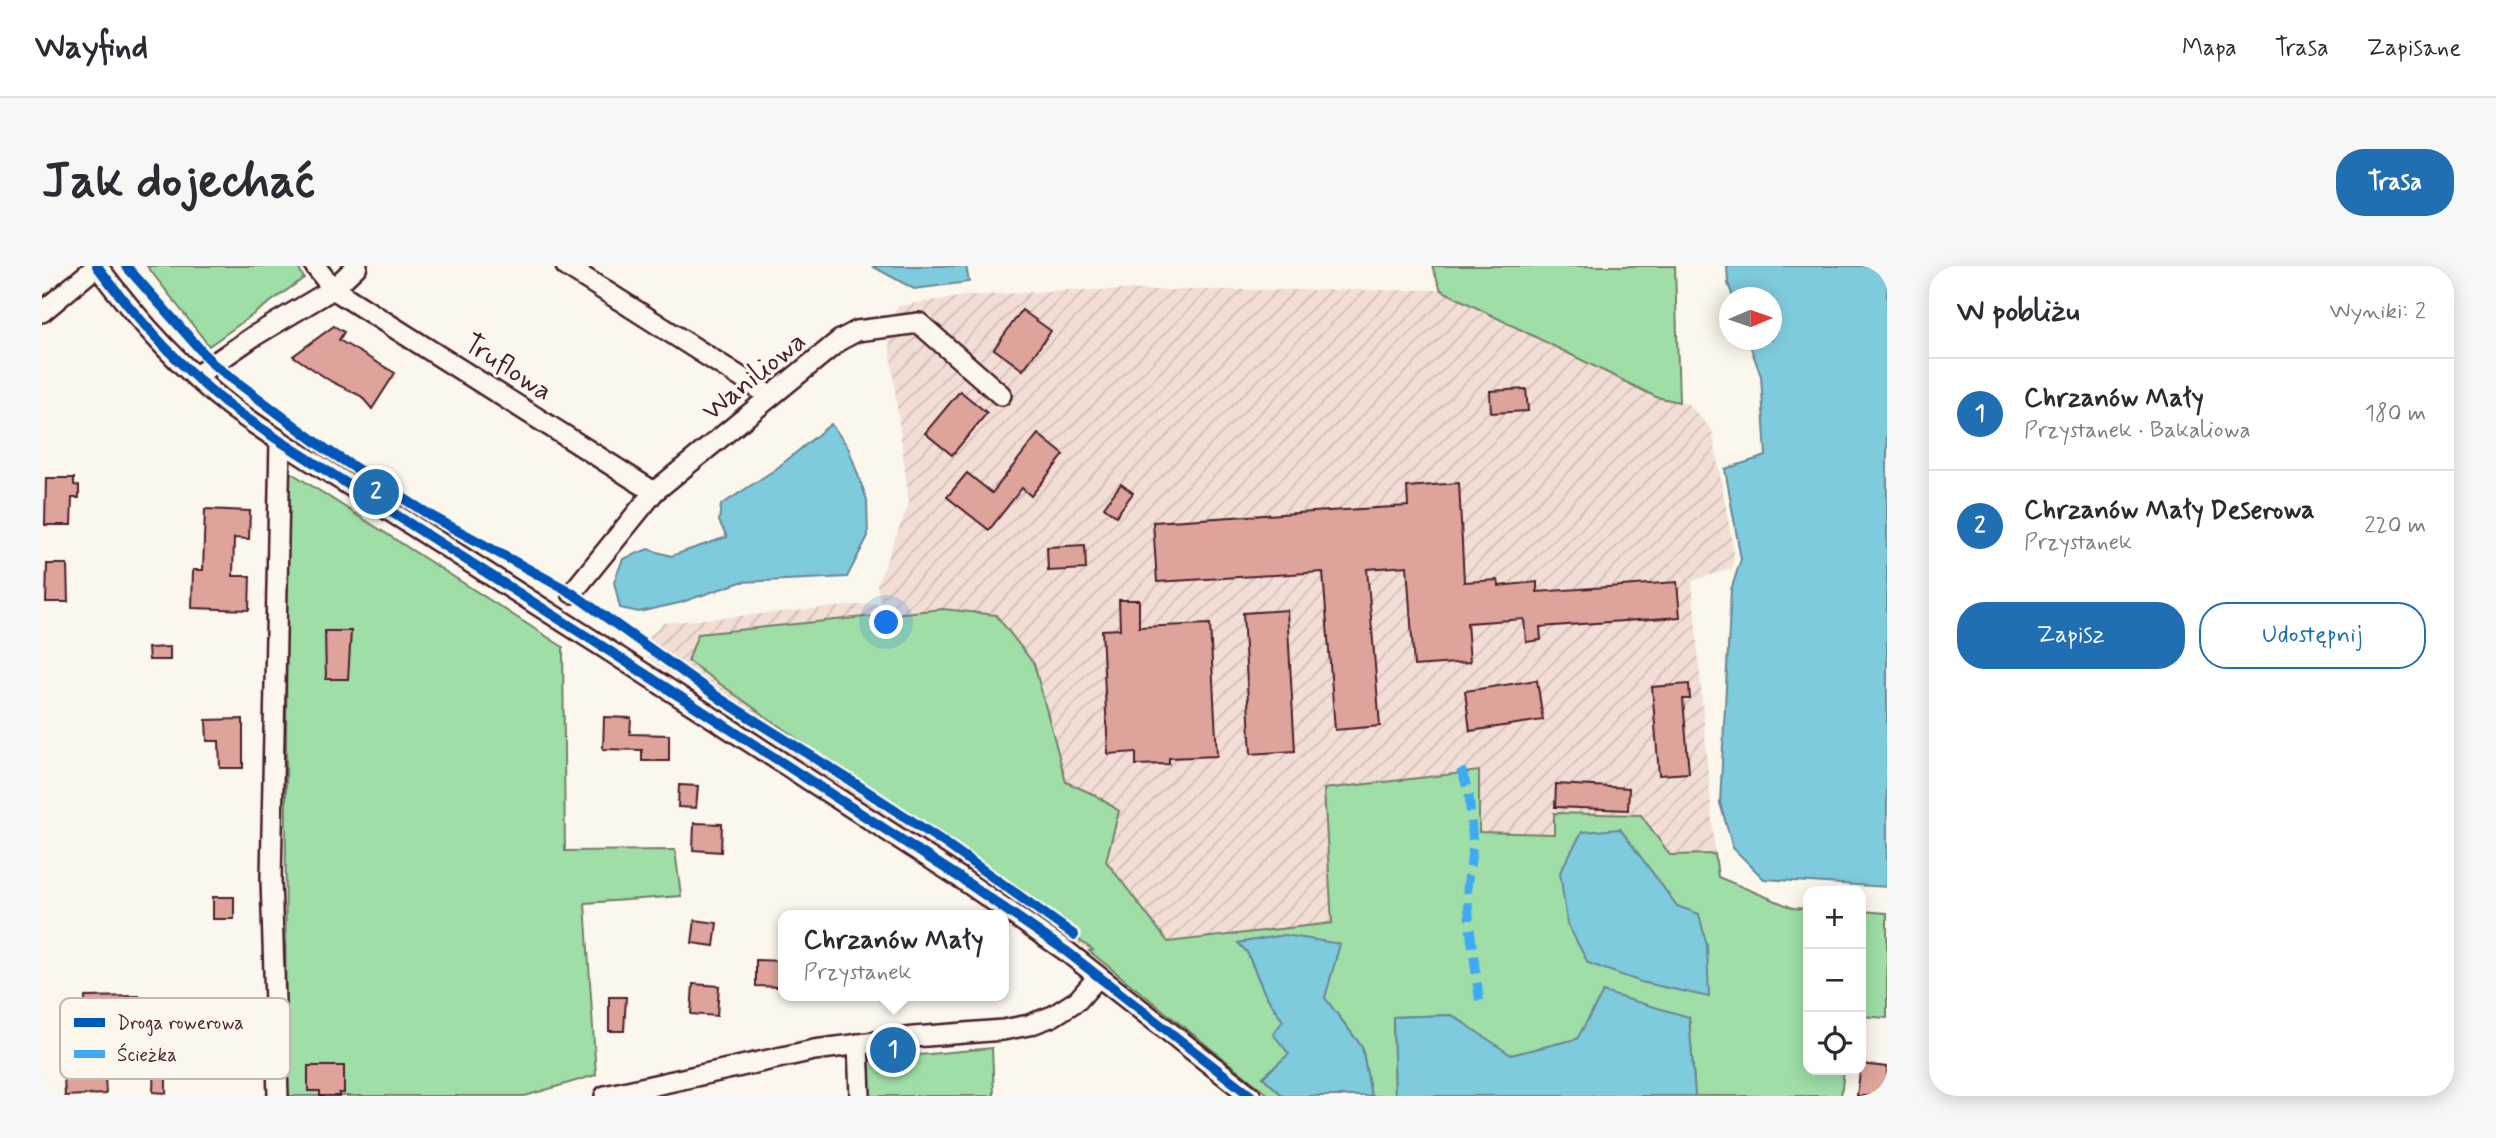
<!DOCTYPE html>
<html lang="pl">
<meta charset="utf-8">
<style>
body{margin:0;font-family:Mynerve,sans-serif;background:#f7f7f7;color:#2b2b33}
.controls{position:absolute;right:21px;bottom:21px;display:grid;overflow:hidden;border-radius:14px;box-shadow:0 4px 18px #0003}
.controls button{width:63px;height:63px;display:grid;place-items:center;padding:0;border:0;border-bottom:2px solid #e1e1e2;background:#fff;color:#2b2b33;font:35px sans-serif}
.compass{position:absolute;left:1677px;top:21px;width:63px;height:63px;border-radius:50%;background:#fff;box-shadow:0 4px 18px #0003;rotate:88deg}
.you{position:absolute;left:845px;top:357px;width:24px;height:24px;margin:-18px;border:5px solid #fff;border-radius:50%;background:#1a73e8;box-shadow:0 0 0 10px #1a73e833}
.badge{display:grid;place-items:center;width:46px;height:46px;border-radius:50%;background:#1f6fb2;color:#fff;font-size:23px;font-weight:700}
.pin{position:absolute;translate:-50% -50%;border:4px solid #fff;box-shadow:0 2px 7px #0006}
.popup{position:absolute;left:736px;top:644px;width:231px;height:91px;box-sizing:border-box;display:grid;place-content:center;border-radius:14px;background:#fff;filter:drop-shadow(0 2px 5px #0005);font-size:23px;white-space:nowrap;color:#7c7c81}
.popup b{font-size:26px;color:#2b2b33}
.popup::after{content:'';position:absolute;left:50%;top:100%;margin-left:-14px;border:14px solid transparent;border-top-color:#fff}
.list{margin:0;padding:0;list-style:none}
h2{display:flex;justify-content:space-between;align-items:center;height:91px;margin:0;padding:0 28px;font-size:30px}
h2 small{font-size:23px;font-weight:400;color:#7c7c81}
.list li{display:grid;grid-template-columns:46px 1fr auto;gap:21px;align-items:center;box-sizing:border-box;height:112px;padding:0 28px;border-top:2px solid #e1e1e2}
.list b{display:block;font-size:26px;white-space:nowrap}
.list p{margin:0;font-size:23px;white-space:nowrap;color:#7c7c81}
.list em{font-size:23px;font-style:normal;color:#7c7c81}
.actions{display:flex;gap:14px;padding:21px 28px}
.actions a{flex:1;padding:16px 0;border:2px solid #1f6fb2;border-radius:28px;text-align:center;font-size:24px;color:#1f6fb2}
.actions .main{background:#1f6fb2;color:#fff}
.icon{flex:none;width:38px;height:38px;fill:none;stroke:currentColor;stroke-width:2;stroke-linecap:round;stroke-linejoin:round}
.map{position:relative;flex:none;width:1845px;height:830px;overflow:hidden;border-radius:28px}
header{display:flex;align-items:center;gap:42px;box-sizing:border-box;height:98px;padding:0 35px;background:#fff;border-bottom:2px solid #e1e1e2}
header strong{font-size:33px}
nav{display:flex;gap:38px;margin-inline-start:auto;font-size:24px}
.intro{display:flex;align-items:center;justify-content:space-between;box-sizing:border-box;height:168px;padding:0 42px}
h1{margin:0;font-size:49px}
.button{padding:18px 32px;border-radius:28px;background:#1f6fb2;color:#fff;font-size:24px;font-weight:700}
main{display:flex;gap:42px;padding:0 42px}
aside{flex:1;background:#fff;border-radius:28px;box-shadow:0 4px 18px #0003}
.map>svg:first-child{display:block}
.industrial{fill:url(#industrial-furrows)}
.green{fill:#9fdea7;stroke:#747e69;stroke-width:2;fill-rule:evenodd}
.water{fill:#7ecbdd;stroke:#698696;stroke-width:2}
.building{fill:#dea49c;stroke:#4a1f2b;stroke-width:2}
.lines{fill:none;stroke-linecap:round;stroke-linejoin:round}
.minor-casing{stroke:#4a1f2b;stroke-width:24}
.minor{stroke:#fbf7ec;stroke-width:19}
.quiet{stroke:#3fa9f5;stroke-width:9;stroke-dasharray:18 9;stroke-linecap:butt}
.cycleway-casing{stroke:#fbf7ec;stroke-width:15}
.cycleway{stroke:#0057b8;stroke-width:10}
.labels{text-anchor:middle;stroke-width:6;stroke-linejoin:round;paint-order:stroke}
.street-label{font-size:28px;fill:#4a1f2b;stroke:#fbf7ec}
.key{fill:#fbf7ec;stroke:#c6b6b2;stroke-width:2}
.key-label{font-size:19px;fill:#4a1f2b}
</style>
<header>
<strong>Wayfind</strong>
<nav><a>Mapa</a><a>Trasa</a><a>Zapisane</a></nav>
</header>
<div class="intro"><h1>Jak dojechać</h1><a class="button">Trasa</a></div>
<main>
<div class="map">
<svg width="1845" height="830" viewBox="0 0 1845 830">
<defs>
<pattern id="industrial-furrows" width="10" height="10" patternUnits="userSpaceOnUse" patternTransform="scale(1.75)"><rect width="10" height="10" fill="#f2ded4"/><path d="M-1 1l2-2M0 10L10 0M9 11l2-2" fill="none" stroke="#d1beb6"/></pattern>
</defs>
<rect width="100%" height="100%" fill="#fbf7ec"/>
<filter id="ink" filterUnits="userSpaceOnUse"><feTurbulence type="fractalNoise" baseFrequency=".0143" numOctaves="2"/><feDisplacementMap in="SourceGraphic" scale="14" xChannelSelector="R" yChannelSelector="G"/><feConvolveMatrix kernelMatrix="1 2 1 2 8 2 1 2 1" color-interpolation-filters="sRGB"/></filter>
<g filter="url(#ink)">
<polygon class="industrial" points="1024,24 1399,24 1614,131 1646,138 1670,164 1692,287 1690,302 1650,315 1673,588 1628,590 1512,547 1513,568 1436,566 1436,505 1282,523 1291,657 1047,685 607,393 599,379 621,357 838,337 835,319 867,237 845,60 856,40 923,30"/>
<g class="green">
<polygon points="105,0 255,0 262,12 167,80"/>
<polygon points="1390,0 1633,0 1637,136 1614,131 1399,24"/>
<polygon points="245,204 521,381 523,585 633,584 639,630 543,637 554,809 483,830 243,830"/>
<path d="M901,343L954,349L992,398L1024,516L1053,529L1077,545L1064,595L1126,676L1290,657L1282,523L1437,505V566L1512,568V547L1599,549L1628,589L1673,588L1676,611L1751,642L1766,643V804H1802L1799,830H1653L1647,751L1535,773L1468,789L1410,749L1351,751L1353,830H1329L1320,781L1283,732L1243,669L1197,677L1205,686L1223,728L1242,756L1247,788L1221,811L1241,830H1228L1047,685L1051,684L646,395L656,368ZM1578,563L1635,640L1525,657Z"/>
<polygon points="1819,645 1845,647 1845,752 1819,750"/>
<polygon points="950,782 952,830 826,830 825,794"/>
</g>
<g class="water">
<polygon points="830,0 924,0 927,16 872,23"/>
<polygon points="1685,0 1845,0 1845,621 1722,613 1691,582 1678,537 1689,324 1699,293 1683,203 1724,190 1719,110 1706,74 1730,74 1730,32 1691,31 1686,17"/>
<polygon points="789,158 806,181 825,234 826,270 805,311 699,316 637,337 597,346 578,342 572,316 581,293 606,283 629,290 685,271 677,255 679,239 734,203"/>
<polygon points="1578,563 1635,640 1657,648 1665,680 1667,731 1599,716 1546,697 1525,657 1518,606 1540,566"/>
<polygon points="1243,669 1298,678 1283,732 1320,781 1329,830 1241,830 1221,811 1247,788 1231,768 1241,755 1223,728 1205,686 1196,677"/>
<polygon points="1561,726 1647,751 1653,830 1353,830 1351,751 1410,749 1469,789 1535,773"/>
</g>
<g class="building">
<polygon points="980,44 1009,65 981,104 952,83"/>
<polygon points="292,60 302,66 297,74 353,107 330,143 319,130 290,116 251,90"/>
<polygon points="1484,123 1486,145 1449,147 1448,125"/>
<polygon points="918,125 945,147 910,189 883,167"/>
<polygon points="996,168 1022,189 989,230 980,222 947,264 905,231 925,207 950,227"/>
<polygon points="4,212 32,212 32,219 37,220 37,232 30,232 29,259 3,259"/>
<polygon points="1417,217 1422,316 1456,314 1457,320 1495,316 1495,326 1635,316 1638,351 1498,361 1499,374 1484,376 1482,353 1425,357 1428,396 1372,400 1365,300 1325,303 1338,460 1293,464 1281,306 1115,316 1111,256 1366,240 1365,221"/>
<polygon points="1079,218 1091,227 1074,250 1062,241"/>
<polygon points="163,243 208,245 207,273 192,272 191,310 208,310 207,344 150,342 151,304 161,304"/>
<polygon points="1043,279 1044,303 1006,305 1005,281"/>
<polygon points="5,298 25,298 26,336 4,336"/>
<polygon points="1077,334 1097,334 1097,361 1168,358 1175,490 1127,492 1127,498 1094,499 1094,486 1066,488 1060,364 1078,363"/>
<polygon points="1245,344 1253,485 1209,488 1201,347"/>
<polygon points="283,365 309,365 306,413 284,413"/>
<polygon points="128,381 128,394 107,394 106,382"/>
<polygon points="1495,414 1501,454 1428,465 1423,425"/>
<polygon points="1647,418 1648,433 1641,433 1647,507 1617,509 1610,421"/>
<polygon points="562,451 589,452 588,468 627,469 627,495 600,495 600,484 561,483"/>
<polygon points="201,453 201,502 178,502 177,475 165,475 164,454"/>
<polygon points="1514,518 1587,522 1586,544 1513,541"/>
<polygon points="637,519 656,520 654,542 636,541"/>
<polygon points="652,557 680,558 679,586 651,584"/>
<rect x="171" y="631" width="21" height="22"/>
<polygon points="653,654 675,657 672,680 650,677"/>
<polygon points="714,694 741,695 741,721 714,720"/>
<polygon points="651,718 677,720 675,750 649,748"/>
<polygon points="97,730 98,765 44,766 43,731"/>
<polygon points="567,731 584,731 582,765 567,765"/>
<polygon points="112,796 124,797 124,827 111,826"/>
<polygon points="1819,798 1845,801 1845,830 1815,830"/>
<polygon points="266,800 302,800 302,827 297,827 297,830 278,830 278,825 266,825"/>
<polygon points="63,810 64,828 23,830 22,812"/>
</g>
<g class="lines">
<g class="minor-casing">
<g id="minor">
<path d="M55,0C94,52 137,101 189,141C205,153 222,164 238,175L569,386L917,611L1024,685L1209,830"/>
<polyline points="273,0 291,23 612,226"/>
<polyline points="524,0 728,130"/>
<polyline points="0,46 55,0"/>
<polyline points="154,110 212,70 291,23 315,0"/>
<polyline points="530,327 612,226 798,74 815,65 877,57 959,129"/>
<polyline points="816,778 818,830"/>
<polyline points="236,830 229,613 238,175"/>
<polyline points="563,830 772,784 872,771 961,764 987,759 1011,750 1036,734 1056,711"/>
</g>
</g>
<use href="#minor" class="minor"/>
<polyline class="quiet" points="1419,503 1427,527 1431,580 1425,621 1428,662 1438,739"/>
<g class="cycleway-casing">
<g id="cycleway">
<path d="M55,0C94,52 137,101 189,141C205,153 222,164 238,175L569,386L917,611L1024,685L1209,830"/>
<polyline points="84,0 171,98 285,184 391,251 530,327 680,434 806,513 900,575 1032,669"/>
</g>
</g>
<use href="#cycleway" class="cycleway"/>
</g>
</g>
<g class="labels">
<g class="street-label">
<text transform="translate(467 100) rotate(33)" y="10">Truflowa</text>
<text transform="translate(711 109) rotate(-39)" y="10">Waniliowa</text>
</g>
</g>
<rect x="18" y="732" width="230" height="81" rx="10" class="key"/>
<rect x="32" y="752" width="31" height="9" fill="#0057b8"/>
<rect x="32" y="784" width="31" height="8" fill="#3fa9f5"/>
<g class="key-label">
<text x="75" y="763">Droga rowerowa</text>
<text x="75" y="795">Ścieżka</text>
</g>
</svg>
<div class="controls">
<button>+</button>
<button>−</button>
<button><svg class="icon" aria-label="locate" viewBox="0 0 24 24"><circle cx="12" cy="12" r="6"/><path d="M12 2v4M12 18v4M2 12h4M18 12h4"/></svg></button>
</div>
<svg class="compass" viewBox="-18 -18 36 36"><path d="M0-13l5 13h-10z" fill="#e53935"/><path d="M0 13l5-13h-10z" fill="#7c7c81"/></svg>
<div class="you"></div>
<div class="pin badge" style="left:851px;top:784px">1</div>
<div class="popup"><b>Chrzanów Mały</b>Przystanek</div>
<div class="pin badge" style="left:334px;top:226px">2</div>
</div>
<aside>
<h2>W pobliżu<small>Wyniki: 2</small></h2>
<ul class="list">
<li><span class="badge">1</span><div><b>Chrzanów Mały</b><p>Przystanek · Bakaliowa</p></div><em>180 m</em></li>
<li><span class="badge">2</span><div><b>Chrzanów Mały Deserowa</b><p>Przystanek</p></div><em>220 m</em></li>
</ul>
<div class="actions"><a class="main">Zapisz</a><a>Udostępnij</a></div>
</aside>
</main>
